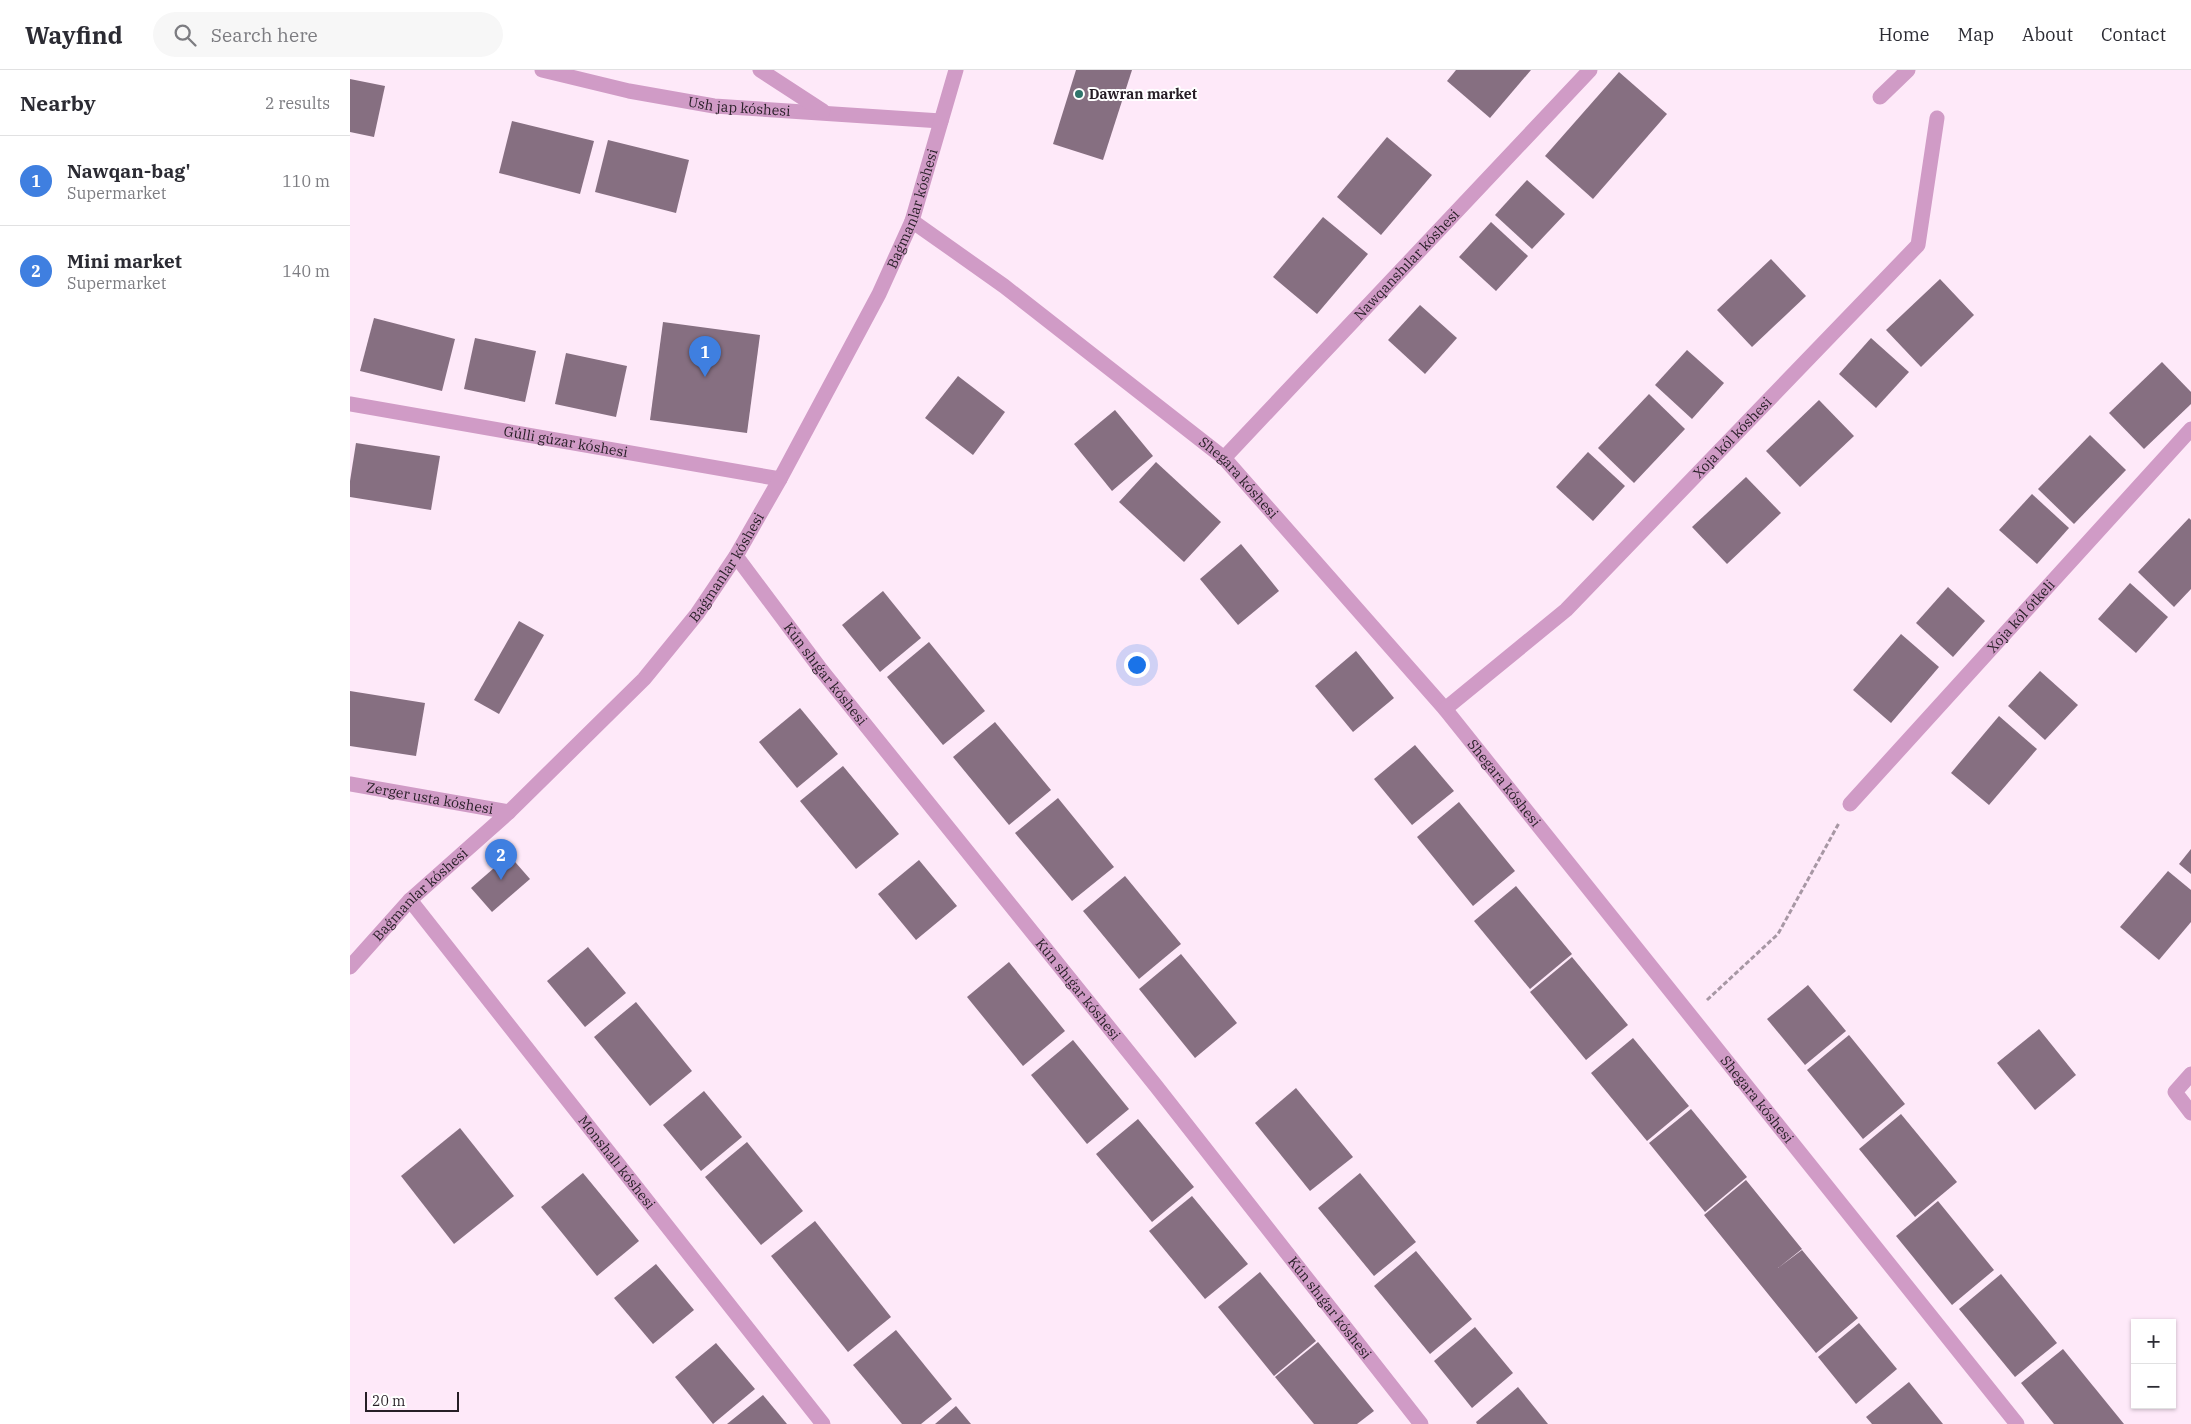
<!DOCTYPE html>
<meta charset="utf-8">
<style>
body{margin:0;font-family:"IBM Plex Serif",serif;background:#f7f7f7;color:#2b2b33}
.controls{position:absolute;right:15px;bottom:15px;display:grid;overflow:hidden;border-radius:0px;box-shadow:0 1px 4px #0004}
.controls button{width:45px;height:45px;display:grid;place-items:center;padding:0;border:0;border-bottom:1px solid #e1e1e2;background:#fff;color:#2b2b33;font:25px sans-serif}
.scale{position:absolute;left:15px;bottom:12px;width:94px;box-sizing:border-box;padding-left:5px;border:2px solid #271e26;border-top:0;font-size:14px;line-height:18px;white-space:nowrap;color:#271e26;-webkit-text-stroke:4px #fff;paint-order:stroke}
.you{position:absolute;left:786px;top:594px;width:18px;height:18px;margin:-12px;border:4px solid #fff;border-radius:50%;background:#1a73e8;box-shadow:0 0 0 8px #1a73e833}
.badge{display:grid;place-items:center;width:32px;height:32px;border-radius:50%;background:#d93025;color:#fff;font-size:16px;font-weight:700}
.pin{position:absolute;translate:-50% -41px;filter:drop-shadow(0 1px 2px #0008)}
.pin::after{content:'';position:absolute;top:26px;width:18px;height:15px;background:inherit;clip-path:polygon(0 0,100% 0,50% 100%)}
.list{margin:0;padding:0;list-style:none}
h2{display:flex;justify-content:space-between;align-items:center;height:65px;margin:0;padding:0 20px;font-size:21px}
h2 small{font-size:16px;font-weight:400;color:#7c7c81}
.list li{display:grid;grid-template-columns:32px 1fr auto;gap:15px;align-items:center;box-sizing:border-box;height:90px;padding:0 20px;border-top:1px solid #e1e1e2}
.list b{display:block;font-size:19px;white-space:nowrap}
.list p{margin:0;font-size:16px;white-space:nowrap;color:#7c7c81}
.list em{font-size:16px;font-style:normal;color:#7c7c81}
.icon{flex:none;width:28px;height:28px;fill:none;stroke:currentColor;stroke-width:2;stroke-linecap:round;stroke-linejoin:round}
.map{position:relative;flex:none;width:1841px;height:1354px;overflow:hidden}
header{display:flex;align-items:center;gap:30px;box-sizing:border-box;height:70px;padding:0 25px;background:#fff;border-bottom:1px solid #e1e1e2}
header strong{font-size:24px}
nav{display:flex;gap:28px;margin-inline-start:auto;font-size:18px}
.search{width:350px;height:45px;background:#f7f7f7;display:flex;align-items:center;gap:12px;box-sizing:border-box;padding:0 18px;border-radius:28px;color:#7c7c81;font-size:19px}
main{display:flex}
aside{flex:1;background:#fff}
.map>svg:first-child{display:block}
.building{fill:#866f81}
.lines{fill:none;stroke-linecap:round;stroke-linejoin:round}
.path{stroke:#a797a4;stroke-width:3;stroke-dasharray:5 2.5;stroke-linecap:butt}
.minor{stroke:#d09bc6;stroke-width:15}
.tertiary{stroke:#d09bc6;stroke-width:15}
.poi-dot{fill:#2f756b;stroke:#fff;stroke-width:2}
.labels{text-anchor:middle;stroke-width:4;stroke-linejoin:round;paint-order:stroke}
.poi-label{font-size:14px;font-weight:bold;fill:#271e26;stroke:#fff;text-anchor:start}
.street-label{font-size:14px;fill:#271e26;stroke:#fff}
</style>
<header>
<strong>Wayfind</strong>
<div class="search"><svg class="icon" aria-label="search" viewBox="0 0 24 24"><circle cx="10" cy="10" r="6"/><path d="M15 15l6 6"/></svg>Search here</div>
<nav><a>Home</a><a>Map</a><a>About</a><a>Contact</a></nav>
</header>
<main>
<aside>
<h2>Nearby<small>2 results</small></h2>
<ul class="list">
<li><span class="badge" style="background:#3f7fe0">1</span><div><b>Nawqan-bag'</b><p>Supermarket</p></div><em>110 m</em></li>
<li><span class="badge" style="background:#3f7fe0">2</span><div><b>Mini market</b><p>Supermarket</p></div><em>140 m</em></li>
</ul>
</aside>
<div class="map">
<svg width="1841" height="1354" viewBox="0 0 1841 1354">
<rect width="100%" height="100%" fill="#fee9f9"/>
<g class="building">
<polygon points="726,0 782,0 753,90 703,74"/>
<polygon points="1106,0 1181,0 1140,48 1097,11"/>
<polygon points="1269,2 1317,44 1243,129 1195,86"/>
<polygon points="0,9 35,16 24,67 0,62"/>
<polygon points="162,51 244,71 230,124 149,103"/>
<polygon points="1037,67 1082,105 1031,165 987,127"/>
<polygon points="258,70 339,90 326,143 245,122"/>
<polygon points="1177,110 1215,144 1182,179 1145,145"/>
<polygon points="973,147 1018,184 967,244 923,207"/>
<polygon points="1141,152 1178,186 1146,221 1109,187"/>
<polygon points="1421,189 1456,226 1402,277 1367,240"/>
<polygon points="1590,209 1624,245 1571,297 1536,260"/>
<polygon points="1070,235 1107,268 1075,304 1038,270"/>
<polygon points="24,248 105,269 92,321 10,301"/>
<polygon points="313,252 410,265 397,363 300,350"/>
<polygon points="125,268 186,281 175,332 114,319"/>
<polygon points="1521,268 1559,302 1526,338 1489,304"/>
<polygon points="1337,280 1374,313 1342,349 1305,315"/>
<polygon points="216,283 277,296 266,347 205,334"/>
<polygon points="1812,292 1841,322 1841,334 1794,379 1759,343"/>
<polygon points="608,306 655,342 623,385 575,348"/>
<polygon points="1299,324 1335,359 1284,413 1248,378"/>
<polygon points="1469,330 1504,366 1450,417 1416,381"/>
<polygon points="765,340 803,386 762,421 724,374"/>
<polygon points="1740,365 1776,400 1724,454 1688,419"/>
<polygon points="6,373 90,386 81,440 0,427 0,411"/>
<polygon points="1238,382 1275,416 1243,451 1206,417"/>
<polygon points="806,392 871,452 834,492 769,432"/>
<polygon points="1396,407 1431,443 1377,494 1342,457"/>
<polygon points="1682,424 1719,458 1687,494 1649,460"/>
<polygon points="1839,448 1841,450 1841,519 1824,537 1788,502"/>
<polygon points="891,474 929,521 888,555 850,509"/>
<polygon points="1780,513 1818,547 1786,583 1748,549"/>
<polygon points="1598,517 1635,551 1603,587 1566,553"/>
<polygon points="533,521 571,568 530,602 492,555"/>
<polygon points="169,551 194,565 149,644 124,630"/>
<polygon points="1551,564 1589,597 1541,653 1503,620"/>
<polygon points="579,572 635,641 593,675 537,607"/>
<polygon points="1006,581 1044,628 1003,662 965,616"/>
<polygon points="1690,601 1728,635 1695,670 1658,636"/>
<polygon points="0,621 75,633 66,686 0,676"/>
<polygon points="450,638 488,684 447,718 409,672"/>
<polygon points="1649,646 1687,679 1639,735 1601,703"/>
<polygon points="645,652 701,720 659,755 603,687"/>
<polygon points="1065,675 1104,721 1062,755 1024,709"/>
<polygon points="493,696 549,764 506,799 450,731"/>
<polygon points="708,728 764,797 722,831 665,763"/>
<polygon points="1109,732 1165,801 1123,836 1067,767"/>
<polygon points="1841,779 1841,804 1829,794"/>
<polygon points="159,785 180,809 142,842 121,818"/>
<polygon points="569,790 607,836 566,870 528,824"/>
<polygon points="1818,801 1841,820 1841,852 1809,890 1770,857"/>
<polygon points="775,806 831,874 789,909 733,841"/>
<polygon points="1166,816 1222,884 1180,919 1124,851"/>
<polygon points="238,877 276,923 235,957 197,911"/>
<polygon points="831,884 887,953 845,988 789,919"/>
<polygon points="1222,887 1278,955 1236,990 1180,922"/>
<polygon points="659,892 715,961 673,996 617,927"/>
<polygon points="1458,915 1496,961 1455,995 1417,949"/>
<polygon points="286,932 342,1001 300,1036 244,967"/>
<polygon points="1689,959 1726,1005 1685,1040 1647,993"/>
<polygon points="1499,965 1555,1034 1513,1069 1457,1000"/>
<polygon points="1283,968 1339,1036 1297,1071 1241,1003"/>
<polygon points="723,970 779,1039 737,1074 681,1005"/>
<polygon points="946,1018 1003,1087 960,1121 905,1053"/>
<polygon points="354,1021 392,1067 351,1101 313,1055"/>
<polygon points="1341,1039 1397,1107 1355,1142 1299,1073"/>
<polygon points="1551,1044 1607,1112 1565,1147 1509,1079"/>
<polygon points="788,1049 844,1117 802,1152 746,1084"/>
<polygon points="110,1058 164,1126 104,1174 51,1106"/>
<polygon points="397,1072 453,1141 411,1175 355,1107"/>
<polygon points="233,1103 289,1171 247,1206 191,1137"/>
<polygon points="1010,1103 1066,1172 1024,1206 968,1138"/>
<polygon points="1396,1110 1452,1179 1428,1198 1452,1180 1508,1248 1466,1283 1354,1145"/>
<polygon points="842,1126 898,1194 855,1229 799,1161"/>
<polygon points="1588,1131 1644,1200 1602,1235 1546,1166"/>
<polygon points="465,1151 541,1247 498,1282 421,1186"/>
<polygon points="1066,1181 1122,1249 1080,1284 1024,1216"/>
<polygon points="306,1194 344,1240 303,1274 264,1228"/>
<polygon points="910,1202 966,1271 924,1306 868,1237"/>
<polygon points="1651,1204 1707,1273 1665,1307 1609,1239"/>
<polygon points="1509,1253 1547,1299 1506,1334 1468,1287"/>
<polygon points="1125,1257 1163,1303 1122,1338 1084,1291"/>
<polygon points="546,1260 602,1329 571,1354 552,1354 503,1295"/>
<polygon points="968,1272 1024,1341 1007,1354 964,1354 925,1307"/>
<polygon points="366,1273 405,1319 363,1354 325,1307"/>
<polygon points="1713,1279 1774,1354 1704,1354 1671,1313"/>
<polygon points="1559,1312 1593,1354 1522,1354 1516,1347"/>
<polygon points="1168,1317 1198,1354 1127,1354 1126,1352"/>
<polygon points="413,1325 437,1354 377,1354"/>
<polygon points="606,1336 621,1354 585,1354"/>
</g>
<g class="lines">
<polyline class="path" points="1357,930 1428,864 1489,753"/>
<g class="minor">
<path id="s1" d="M192,0L279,21L364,36L591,51"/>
<polyline points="410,0 473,41"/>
<polyline points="1530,27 1558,0"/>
<path id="s2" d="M562,151L654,216L874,388L1095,639L1667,1354"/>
<path id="s3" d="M0,334L430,409"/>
<path id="s4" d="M874,388L1240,0"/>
<path id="s5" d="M386,486L472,601L806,1016L1071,1354"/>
<path id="s6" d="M1095,639L1216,540L1568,175L1587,48"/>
<path id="s7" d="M0,714L159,742"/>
<path id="s8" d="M1500,734L1841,359"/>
<path id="s9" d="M60,830L473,1354"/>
<polyline points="1841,1004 1825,1022 1841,1043"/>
</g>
<path class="tertiary" id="s10" d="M0,897L60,830L159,742L294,609L347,544L386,486L430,409L529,224L562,151L606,0"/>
</g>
<circle class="poi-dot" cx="729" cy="24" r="5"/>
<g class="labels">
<g class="poi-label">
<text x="739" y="29">Dawran market</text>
</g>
<g class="street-label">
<text dy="5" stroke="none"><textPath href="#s1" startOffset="201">Ush jap kóshesi</textPath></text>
<text dy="5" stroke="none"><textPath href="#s10" startOffset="956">Baǵmanlar kóshesi</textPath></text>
<text dy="5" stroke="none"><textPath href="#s4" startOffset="266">Nawqanshılar kóshesi</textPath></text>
<text dy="5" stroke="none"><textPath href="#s6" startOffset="396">Xoja kól kóshesi</textPath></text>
<text dy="5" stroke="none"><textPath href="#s3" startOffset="219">Gúlli gúzar kóshesi</textPath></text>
<text dy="5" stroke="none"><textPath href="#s2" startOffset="416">Shegara kóshesi</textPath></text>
<text dy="5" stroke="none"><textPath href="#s10" startOffset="551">Baǵmanlar kóshesi</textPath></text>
<text dy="5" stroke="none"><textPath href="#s8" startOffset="254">Xoja kól ótkeli</textPath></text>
<text dy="5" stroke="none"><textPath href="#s5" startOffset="148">Kún shıǵar kóshesi</textPath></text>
<text dy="5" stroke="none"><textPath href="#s2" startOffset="821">Shegara kóshesi</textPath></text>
<text dy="5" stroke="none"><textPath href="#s7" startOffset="81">Zerger usta kóshesi</textPath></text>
<text dy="5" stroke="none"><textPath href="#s10" startOffset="101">Baǵmanlar kóshesi</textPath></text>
<text dy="5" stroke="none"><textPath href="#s5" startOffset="552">Kún shıǵar kóshesi</textPath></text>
<text dy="5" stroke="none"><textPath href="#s2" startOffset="1226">Shegara kóshesi</textPath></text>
<text dy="5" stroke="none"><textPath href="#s9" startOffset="334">Monshalı kóshesi</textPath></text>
<text dy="5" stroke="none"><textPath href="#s5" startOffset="958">Kún shıǵar kóshesi</textPath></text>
</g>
</g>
</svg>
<div class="controls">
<button>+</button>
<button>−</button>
</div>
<div class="scale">20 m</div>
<div class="you"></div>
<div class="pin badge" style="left:355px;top:307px;background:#3f7fe0">1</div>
<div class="pin badge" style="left:151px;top:810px;background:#3f7fe0">2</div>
</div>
</main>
